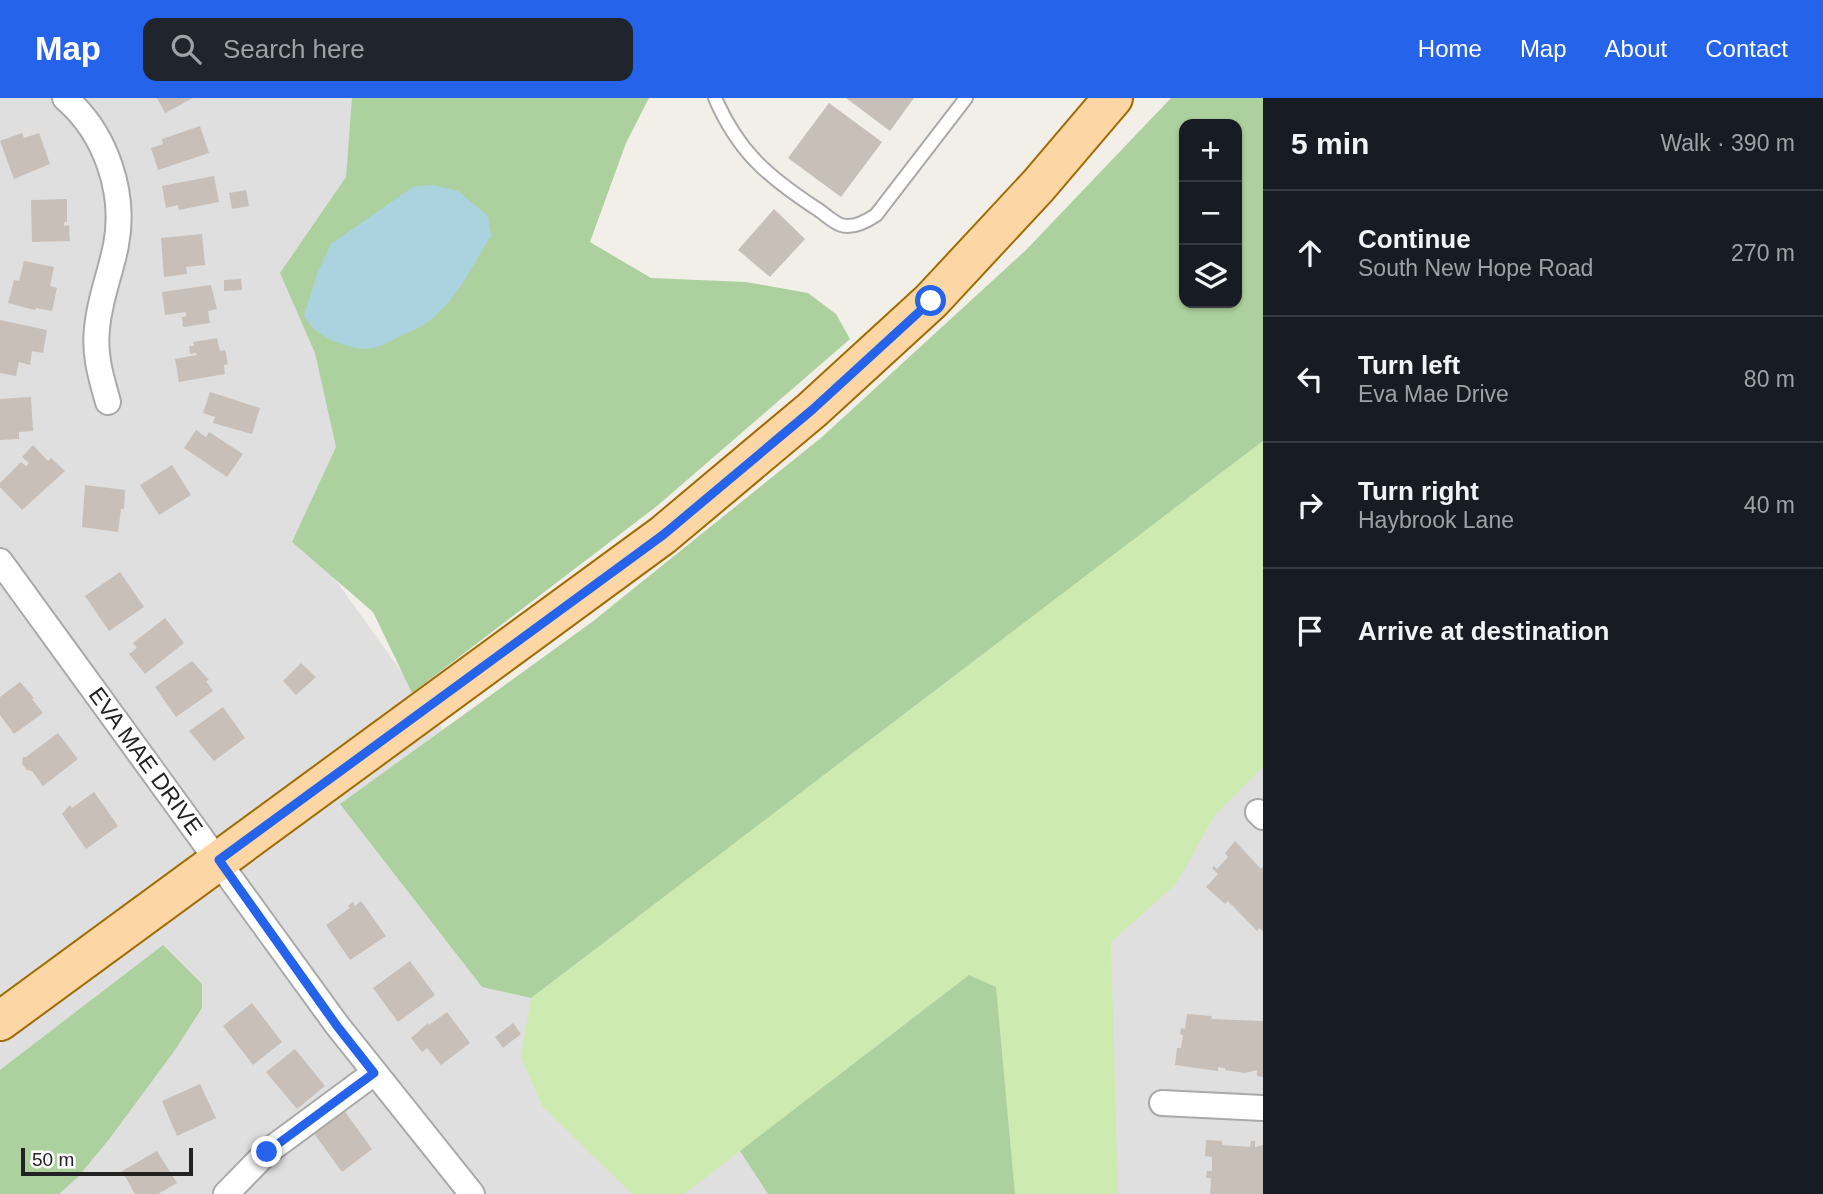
<!DOCTYPE html>
<meta charset="utf-8">
<style>
body{margin:0;font-family:Arial,sans-serif;background:#20242c;color:#f1f3f6}
.controls{position:absolute;right:21px;top:21px;display:grid;overflow:hidden;border-radius:14px;box-shadow:0 2px 5px #0004}
.controls button{width:63px;height:63px;display:grid;place-items:center;padding:0;border:0;border-bottom:2px solid #363941;background:#171b24;color:#f1f3f6;font:35px sans-serif}
.scale{position:absolute;left:21px;bottom:18px;width:172px;box-sizing:border-box;padding-left:7px;border:4px solid #222;border-top:0;font-size:19px;line-height:24px;white-space:nowrap;color:#222;-webkit-text-stroke:5px #fff;paint-order:stroke}
.stop{position:absolute;width:21px;height:21px;margin:-16px;border:5px solid #2563eb;border-radius:50%;background:#fff}
.stop.end{background:#2563eb;border-color:#fff;box-shadow:0 2px 7px #0008}
.list{margin:0;padding:0;list-style:none}
h2{display:flex;justify-content:space-between;align-items:center;height:91px;margin:0;padding:0 28px;font-size:30px}
h2 small{font-size:23px;font-weight:400;color:#9ea1a6}
.list li{display:grid;grid-template-columns:46px 1fr auto;gap:21px;align-items:center;box-sizing:border-box;height:126px;padding:0 28px;border-top:2px solid #363941}
.list b{display:block;font-size:26px;white-space:nowrap}
.list p{margin:0;font-size:23px;white-space:nowrap;color:#9ea1a6}
.list em{font-size:23px;font-style:normal;color:#9ea1a6}
.icon{flex:none;width:38px;height:38px;fill:none;stroke:currentColor;stroke-width:2;stroke-linecap:round;stroke-linejoin:round}
.map{position:relative;flex:none;width:1263px;height:1096px;overflow:hidden}
header{display:flex;align-items:center;gap:42px;box-sizing:border-box;height:98px;padding:0 35px;background:#2563eb;color:#fff}
header strong{font-size:33px}
nav{display:flex;gap:38px;margin-inline-start:auto;font-size:24px}
.search{width:490px;height:63px;background:#20242c;display:flex;align-items:center;gap:18px;box-sizing:border-box;padding:0 24px;border-radius:14px;color:#9ea1a6;font-size:26px}
main{display:flex}
aside{flex:1;background:#171b24}
.map>svg:first-child{display:block}
.residential{fill:#e0dfdf}
.grass{fill:#cdebb0}
.forest{fill:#add19e;fill-rule:evenodd}
.water{fill:#aad3df}
.building{fill:#c7bfb8}
.lines{fill:none;stroke-linecap:round;stroke-linejoin:round}
.lane-casing{stroke:#a9a9a9;stroke-width:16}
.street-casing{stroke:#a9a9a9;stroke-width:28}
.primary-casing{stroke:#a06b00;stroke-width:42}
.lane{stroke:#fff;stroke-width:12}
.street{stroke:#fff;stroke-width:24}
.primary{stroke:#fcd6a4;stroke-width:38}
.route{stroke:#2563eb;stroke-width:9}
.labels{text-anchor:middle;stroke-width:7;stroke-linejoin:round;paint-order:stroke}
.street-label{font-size:23px;fill:#222;stroke:#fff}
</style>
<header>
<strong>Map</strong>
<div class="search"><svg class="icon" aria-label="search" viewBox="0 0 24 24"><circle cx="10" cy="10" r="6"/><path d="M15 15l6 6"/></svg>Search here</div>
<nav><a>Home</a><a>Map</a><a>About</a><a>Contact</a></nav>
</header>
<main>
<div class="map">
<svg width="1263" height="1096" viewBox="0 0 1263 1096">
<rect width="100%" height="100%" fill="#f2efe9"/>
<polygon class="residential" points="0,0 367,0 557,89 325,467 554,787 1263,617 1263,1096 0,1096"/>
<polygon class="grass" points="1263,343 1263,669 1215,717 1176,786 1111,844 1118,1096 1015,1096 996,889 969,877 684,1096 632,1096 542,1008 521,958 531,900"/>
<g class="forest">
<polygon points="352,0 649,0 626,45 590,144 651,180 746,184 808,195 836,216 850,241 657,408 412,595 373,514 292,444 336,349 315,255 280,175 346,79"/>
<path d="M1171,0H1263V343L531,900L482,889L340,706L592,524L822,339L1026,152ZM1184,26H1237V205H1184Z"/>
<polygon points="163,847 202,886 202,910 175,952 110,1040 78,1079 59,1096 0,1096 0,972"/>
<polygon points="969,877 996,889 1015,1096 768,1096 740,1053"/>
</g>
<path class="water" d="M432,87L458,93L488,118L491,138C474,164 459,198 435,218C426,227 414,232 402,237C375,251 372,255 341,246C326,241 311,232 304,217L317,176L331,146L413,89Z"/>
<g class="building">
<polygon points="157,0 193,0 165,15"/>
<polygon points="846,0 914,0 890,33"/>
<polygon points="829,5 882,44 841,99 788,60"/>
<polygon points="200,28 209,55 158,72 151,50 163,46 162,41"/>
<polygon points="22,35 24,40 39,35 50,66 14,81 0,43"/>
<polygon points="214,78 219,104 179,112 178,107 166,110 162,88"/>
<polygon points="246,92 249,108 232,111 229,95"/>
<polygon points="67,101 67,124 64,124 64,128 69,127 70,143 32,144 31,102"/>
<polygon points="774,111 805,141 770,179 738,152"/>
<polygon points="202,136 205,167 186,169 187,176 164,179 161,140"/>
<polygon points="24,163 54,169 50,188 57,190 52,213 36,210 35,212 8,205 14,182 19,183"/>
<polygon points="241,181 242,192 224,193 224,182"/>
<polygon points="211,187 217,211 208,213 210,225 183,229 182,219 186,218 186,214 165,217 162,194"/>
<polygon points="0,222 47,232 43,255 32,253 30,267 19,264 16,278 0,275"/>
<polygon points="217,240 220,253 225,252 228,266 224,267 225,276 179,284 175,261 197,257 196,255 190,256 189,248 194,248 193,244"/>
<polygon points="210,294 260,310 252,336 213,325 215,319 203,315"/>
<polygon points="31,299 33,333 19,334 19,341 0,342 0,301"/>
<polygon points="196,332 206,339 209,334 243,356 227,379 184,350"/>
<polygon points="33,347 48,363 51,360 65,373 22,412 0,389 0,385 21,364 26,368 29,365 22,359"/>
<polygon points="172,367 191,397 159,417 140,387"/>
<polygon points="85,387 125,392 124,411 121,411 118,434 82,429"/>
<polygon points="120,474 144,509 109,533 85,498"/>
<polygon points="165,520 184,545 145,576 129,556 137,550 133,545"/>
<polygon points="192,563 209,582 206,583 213,593 176,619 155,589"/>
<polygon points="301,565 316,579 296,597 283,583"/>
<polygon points="20,584 34,600 32,601 43,615 14,636 0,617 0,599"/>
<polygon points="223,609 245,640 214,663 189,633"/>
<polygon points="58,635 78,661 43,688 32,673 27,672 22,666 23,659 26,659"/>
<polygon points="94,694 118,728 86,751 62,716 70,707 72,710"/>
<polygon points="1235,743 1261,771 1263,768 1263,833 1259,830 1257,833 1228,803 1225,806 1206,789 1218,776 1212,770 1214,768 1217,771 1228,759 1225,755"/>
<polygon points="361,803 386,838 350,862 326,827 350,810 348,808 353,804 355,808"/>
<polygon points="410,863 435,897 398,924 373,890"/>
<polygon points="252,905 282,944 253,967 223,928"/>
<polygon points="447,914 470,945 441,967 427,950 422,954 411,940 428,925 429,927"/>
<polygon points="1187,916 1212,918 1211,921 1263,923 1263,979 1257,978 1257,972 1245,975 1225,972 1225,970 1218,969 1218,973 1175,967 1177,950 1181,950 1183,937 1180,936 1181,930 1185,931"/>
<polygon points="513,925 521,936 503,950 495,939"/>
<polygon points="295,951 325,988 297,1011 266,974"/>
<polygon points="200,986 216,1020 177,1038 162,1003"/>
<polygon points="343,1011 372,1051 342,1074 313,1034"/>
<polygon points="1206,1042 1222,1043 1222,1047 1250,1049 1251,1043 1255,1043 1255,1049 1263,1047 1263,1096 1210,1096 1211,1080 1206,1080 1207,1073 1212,1073 1212,1059 1205,1058"/>
<polygon points="157,1053 177,1085 158,1096 135,1096 122,1073"/>
</g>
<g class="lines">
<g class="lane-casing">
<path id="lane" d="M715,0C738,53 767,78 814,109C823,114 832,124 841,127C853,131 867,123 876,117L966,0"/>
</g>
<g class="street-casing">
<g id="street">
<path d="M65,0C106,35 126,95 116,147C111,174 99,202 97,231C94,257 101,279 108,304"/>
<polyline points="0,463 337,927 472,1096"/>
<polyline points="1258,714 1263,719"/>
<polyline points="1162,1005 1263,1010"/>
<polyline points="226,1096 267,1054 374,975"/>
</g>
</g>
<g class="primary-casing">
<polyline id="primary" points="0,923 663,437 812,312 931,203 1038,88 1113,0"/>
</g>
<use href="#lane" class="lane"/>
<use href="#street" class="street"/>
<use href="#primary" class="primary"/>
</g>
<g class="lines">
<polyline class="route" points="267,1054 374,975 337,928 219,762 663,437 812,312 931,203"/>
</g>
<g class="labels">
<g class="street-label">
<text transform="translate(146 663) rotate(54)" y="8">EVA MAE DRIVE</text>
</g>
</g>
</svg>
<div class="controls">
<button>+</button>
<button>−</button>
<button><svg class="icon" aria-label="layers" viewBox="0 0 24 24"><path d="M12 4l9 5-9 5-9-5zM3 14l9 5 9-5"/></svg></button>
</div>
<div class="scale">50 m</div>
<div class="stop" style="left:931px;top:203px"></div>
<div class="stop end" style="left:267px;top:1054px"></div>
</div>
<aside>
<h2>5 min<small>Walk · 390 m</small></h2>
<ul class="list">
<li><svg class="icon" aria-label="ahead" viewBox="0 0 24 24"><path d="M12 20V5M6 11l6-6 6 6"/></svg><div><b>Continue</b><p>South New Hope Road</p></div><em>270 m</em></li>
<li><svg class="icon" aria-label="left" viewBox="0 0 24 24"><path d="M17 20v-9H6M10 6l-5 5 5 5"/></svg><div><b>Turn left</b><p>Eva Mae Drive</p></div><em>80 m</em></li>
<li><svg class="icon" aria-label="right" viewBox="0 0 24 24"><path d="M7 20v-9h11M14 6l5 5-5 5"/></svg><div><b>Turn right</b><p>Haybrook Lane</p></div><em>40 m</em></li>
<li><svg class="icon" aria-label="arrive" viewBox="0 0 24 24"><path d="M6 21V4h12l-3 4 3 4H6"/></svg><div><b>Arrive at destination</b></div></li>
</ul>
</aside>
</main>
